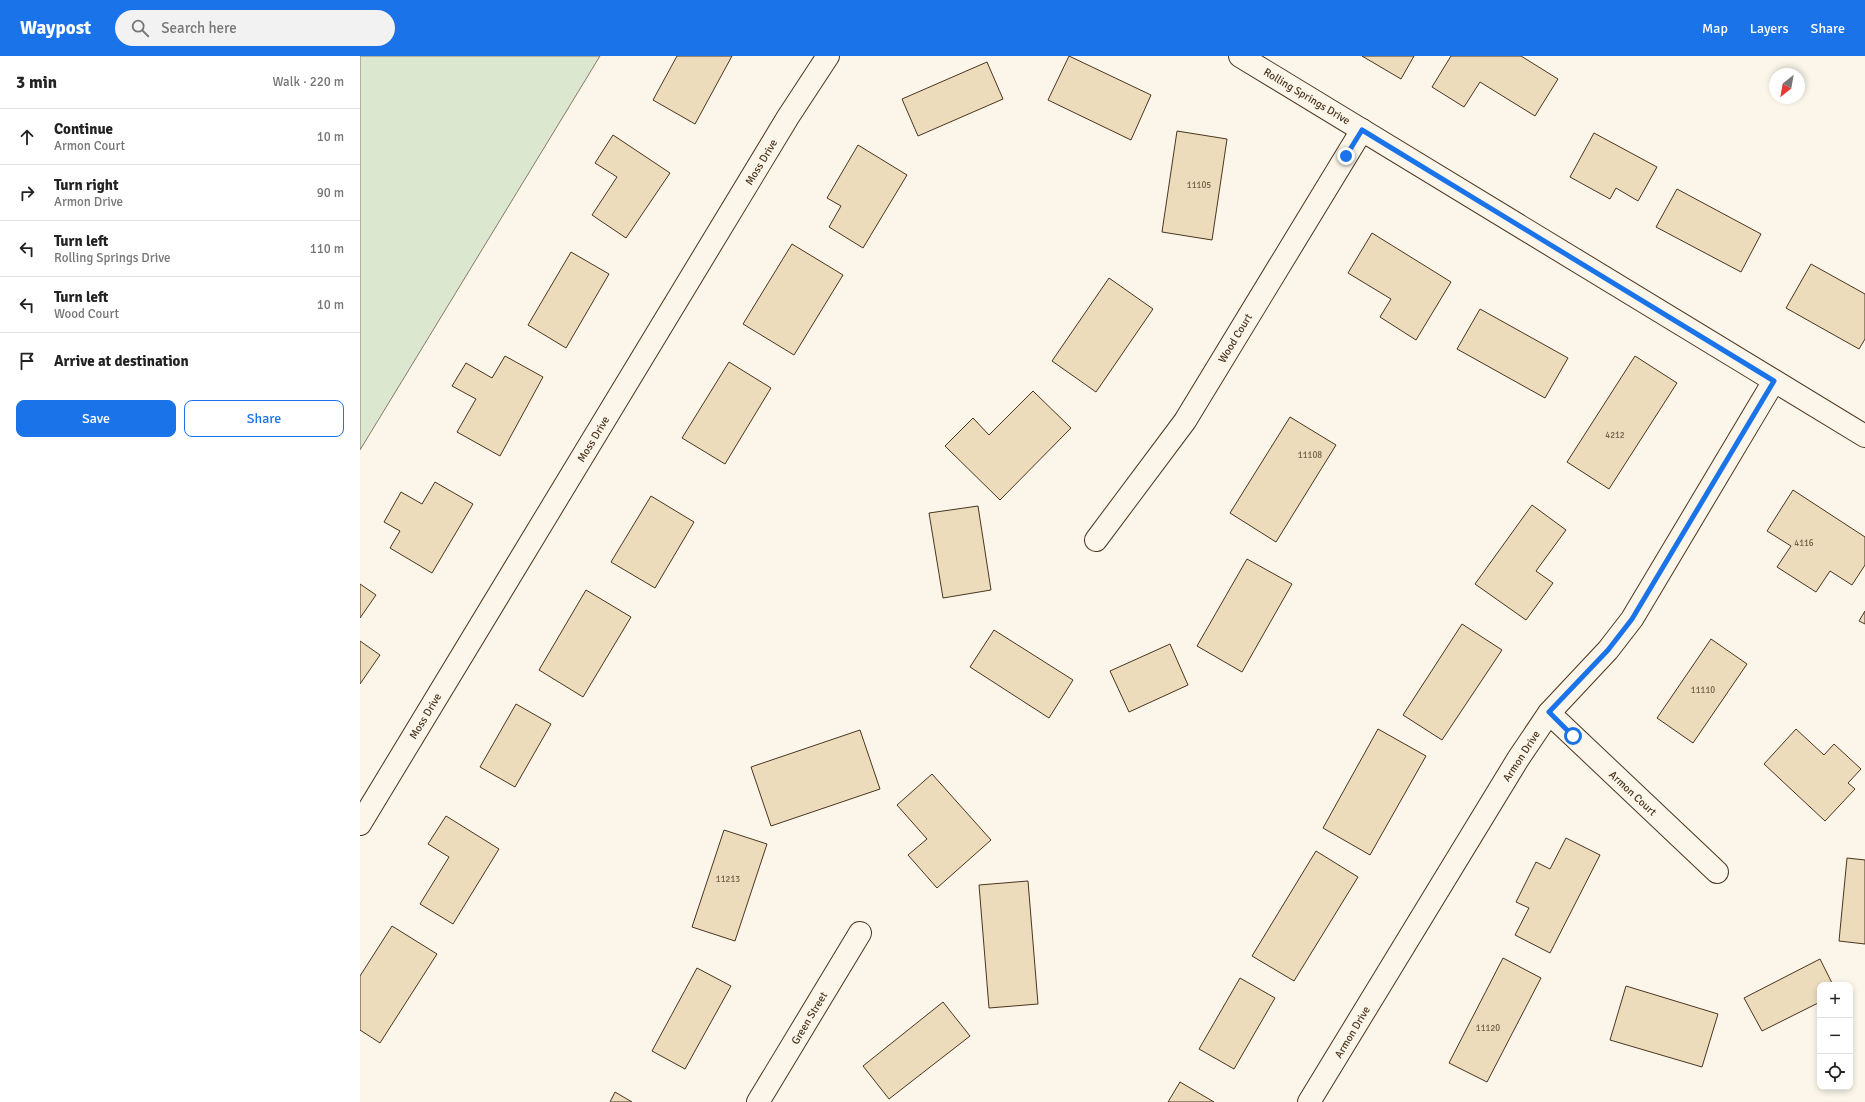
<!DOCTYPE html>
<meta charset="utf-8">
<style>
body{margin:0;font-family:Signika,sans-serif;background:#f2f2f2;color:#222}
.controls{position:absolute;right:12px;bottom:12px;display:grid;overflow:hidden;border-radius:8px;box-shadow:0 2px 6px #0003}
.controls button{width:36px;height:36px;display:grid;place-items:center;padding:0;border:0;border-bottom:1px solid #e0e0e0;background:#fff;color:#222;font:20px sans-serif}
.compass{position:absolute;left:1409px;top:12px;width:36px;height:36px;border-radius:50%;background:#fff;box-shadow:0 2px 6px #0003;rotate:211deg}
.stop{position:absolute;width:12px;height:12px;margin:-9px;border:3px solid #1a73e8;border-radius:50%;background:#fff}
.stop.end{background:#1a73e8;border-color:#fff;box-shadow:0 1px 4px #0008}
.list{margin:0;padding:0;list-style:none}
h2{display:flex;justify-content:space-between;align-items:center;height:52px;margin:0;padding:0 16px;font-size:17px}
h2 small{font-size:13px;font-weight:400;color:#767676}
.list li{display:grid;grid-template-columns:26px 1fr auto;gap:12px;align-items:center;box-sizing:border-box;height:56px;padding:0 16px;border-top:1px solid #e0e0e0}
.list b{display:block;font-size:15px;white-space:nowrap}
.list p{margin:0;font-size:13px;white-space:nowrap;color:#767676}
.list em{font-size:13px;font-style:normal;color:#767676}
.actions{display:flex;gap:8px;padding:12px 16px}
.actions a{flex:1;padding:9px 0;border:1px solid #1a73e8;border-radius:8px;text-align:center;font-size:14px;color:#1a73e8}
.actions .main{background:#1a73e8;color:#fff}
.icon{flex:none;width:22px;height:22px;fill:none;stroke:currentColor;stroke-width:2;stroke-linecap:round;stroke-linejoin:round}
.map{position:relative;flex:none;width:1505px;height:1046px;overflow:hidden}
header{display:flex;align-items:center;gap:24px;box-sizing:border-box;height:56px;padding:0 20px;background:#1a73e8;color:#fff}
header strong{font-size:19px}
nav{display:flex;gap:22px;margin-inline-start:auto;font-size:14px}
.search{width:280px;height:36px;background:#f2f2f2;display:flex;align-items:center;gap:10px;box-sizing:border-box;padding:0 14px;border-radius:22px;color:#767676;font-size:15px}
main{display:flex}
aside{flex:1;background:#fff}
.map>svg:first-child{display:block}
.green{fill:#dce7d0;stroke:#887966}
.building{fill:#ecdcbc;stroke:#4a3520}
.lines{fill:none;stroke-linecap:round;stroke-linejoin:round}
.street-casing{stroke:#4a3520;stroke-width:24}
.street{stroke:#fbf6e9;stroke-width:22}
.route{stroke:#1a73e8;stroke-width:5}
.labels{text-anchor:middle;stroke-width:3;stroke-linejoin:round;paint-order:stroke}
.number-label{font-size:9px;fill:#725f47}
.street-label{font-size:11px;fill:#4a3520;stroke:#fbf6e9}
</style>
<header>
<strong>Waypost</strong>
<div class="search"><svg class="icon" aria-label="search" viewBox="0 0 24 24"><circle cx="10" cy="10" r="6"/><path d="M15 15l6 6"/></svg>Search here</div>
<nav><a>Map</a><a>Layers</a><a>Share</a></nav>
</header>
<main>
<aside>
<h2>3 min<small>Walk · 220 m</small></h2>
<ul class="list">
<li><svg class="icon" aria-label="ahead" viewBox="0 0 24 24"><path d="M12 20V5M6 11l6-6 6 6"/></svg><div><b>Continue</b><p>Armon Court</p></div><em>10 m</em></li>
<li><svg class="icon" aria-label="right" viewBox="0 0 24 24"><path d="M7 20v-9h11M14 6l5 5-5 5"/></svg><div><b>Turn right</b><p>Armon Drive</p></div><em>90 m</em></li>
<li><svg class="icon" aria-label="left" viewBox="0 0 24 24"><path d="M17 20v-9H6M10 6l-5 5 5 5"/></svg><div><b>Turn left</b><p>Rolling Springs Drive</p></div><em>110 m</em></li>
<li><svg class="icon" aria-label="left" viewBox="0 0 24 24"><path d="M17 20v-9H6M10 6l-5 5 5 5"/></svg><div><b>Turn left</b><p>Wood Court</p></div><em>10 m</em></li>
<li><svg class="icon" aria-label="arrive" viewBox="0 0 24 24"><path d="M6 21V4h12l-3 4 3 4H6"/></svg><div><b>Arrive at destination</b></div></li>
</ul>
<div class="actions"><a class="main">Save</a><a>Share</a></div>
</aside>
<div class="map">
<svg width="1505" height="1046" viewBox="0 0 1505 1046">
<rect width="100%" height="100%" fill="#fbf6e9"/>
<polygon class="green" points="0,0 240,0 0,394"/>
<g class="building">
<polygon points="317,0 372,0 335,68 293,44"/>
<polygon points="709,0 791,39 771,84 688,44"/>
<polygon points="1002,0 1054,0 1041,23"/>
<polygon points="1091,0 1161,0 1198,23 1175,60 1120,26 1104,51 1072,31"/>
<polygon points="627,6 643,43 558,80 542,43"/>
<polygon points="817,75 867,83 852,184 802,176"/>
<polygon points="1234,77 1297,111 1278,145 1256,132 1250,143 1210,121"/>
<polygon points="253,79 310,117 266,182 232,159 257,121 235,107"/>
<polygon points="498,89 547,119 503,192 469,171 481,150 467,142"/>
<polygon points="1317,133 1401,178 1381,216 1296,171"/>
<polygon points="1012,177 1091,226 1056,284 1020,261 1031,243 988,217"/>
<polygon points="432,188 483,219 434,299 383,268"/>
<polygon points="211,196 249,218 206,292 168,269"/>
<polygon points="1451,208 1505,238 1505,283 1499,293 1426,252"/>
<polygon points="749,222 793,253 736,336 692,305"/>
<polygon points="1120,253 1208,302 1185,342 1097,293"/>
<polygon points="145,300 183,321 140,400 97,376 116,343 92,330 106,307 132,322"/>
<polygon points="1275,300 1317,327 1249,433 1207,406"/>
<polygon points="369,306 411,332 365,408 322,382"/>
<polygon points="673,335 711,372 640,444 585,390 613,362 629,379"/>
<polygon points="930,361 976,389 916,486 870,457"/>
<polygon points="75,426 113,448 72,517 30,492 40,475 24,466 41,436 62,448"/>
<polygon points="1433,434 1505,481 1505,509 1492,529 1470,515 1456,536 1417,511 1431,490 1407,475"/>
<polygon points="291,440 334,466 295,532 251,506"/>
<polygon points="1172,449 1206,474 1176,515 1193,527 1166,564 1115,528"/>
<polygon points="618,450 631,534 583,542 569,457"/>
<polygon points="887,503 932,528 882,616 837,590"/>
<polygon points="0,528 16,539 0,562"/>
<polygon points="226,534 271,561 223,641 179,614"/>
<polygon points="1505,555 1505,568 1499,565"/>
<polygon points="1102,568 1142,594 1082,684 1043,659"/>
<polygon points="634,574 713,624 689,662 610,611"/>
<polygon points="1351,583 1387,608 1333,687 1297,662"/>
<polygon points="0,585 20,599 0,628"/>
<polygon points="810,588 828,629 769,656 750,615"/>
<polygon points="156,648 191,668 155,731 120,711"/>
<polygon points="1018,673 1066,700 1010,799 963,772"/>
<polygon points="1436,673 1464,699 1474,688 1501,713 1488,727 1495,733 1465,765 1404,708"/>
<polygon points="500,674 520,733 411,770 391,711"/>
<polygon points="572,718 631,784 577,832 548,799 567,783 537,749"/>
<polygon points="86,760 139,793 93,868 60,848 89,801 68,788"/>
<polygon points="364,774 407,788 375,885 332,871"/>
<polygon points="1206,782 1240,799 1190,897 1155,879 1169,852 1156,846 1176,806 1190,813"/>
<polygon points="956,795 998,821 934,925 892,900"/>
<polygon points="1487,802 1505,804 1505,888 1479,885"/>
<polygon points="668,825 678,948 629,952 619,829"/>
<polygon points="32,870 77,898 20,987 0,974 0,920"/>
<polygon points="1143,902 1181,922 1127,1026 1089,1007"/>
<polygon points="1460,903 1473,929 1460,929 1460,946 1402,975 1384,942"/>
<polygon points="337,912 371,930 325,1013 292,995"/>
<polygon points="880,922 915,942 874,1013 839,993"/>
<polygon points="1266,930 1358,958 1342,1011 1250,984"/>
<polygon points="583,946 610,980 529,1043 503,1010"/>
<polygon points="820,1026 854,1046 808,1046"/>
<polygon points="255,1036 272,1046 250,1046"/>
</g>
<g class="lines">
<g class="street-casing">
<g id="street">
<polyline points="880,0 1505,380"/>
<polyline points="736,484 825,365 1002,74"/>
<polyline points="1189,657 1357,816"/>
<polyline points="0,768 428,61 468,0"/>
<polyline points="398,1046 500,877"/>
<polyline points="949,1046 1158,703 1189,657 1248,594 1272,563 1414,325"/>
</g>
</g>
<use href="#street" class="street"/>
</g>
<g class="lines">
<polyline class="route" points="986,100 1002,74 1414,325 1272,563 1248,594 1189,656 1213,680"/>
</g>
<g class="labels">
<g class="number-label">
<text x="839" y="132">11105</text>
<text x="1255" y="382">4212</text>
<text x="950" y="402">11108</text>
<text x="1444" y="490">4116</text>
<text x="1343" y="637">11110</text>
<text x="368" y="826">11213</text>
<text x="1128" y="975">11120</text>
</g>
<g class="street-label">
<text transform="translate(947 40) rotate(31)" y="4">Rolling Springs Drive</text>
<text transform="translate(401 106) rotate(-59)" y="4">Moss Drive</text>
<text transform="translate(875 282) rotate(-59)" y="4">Wood Court</text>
<text transform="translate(233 383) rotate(-59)" y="4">Moss Drive</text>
<text transform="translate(65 660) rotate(-59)" y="4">Moss Drive</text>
<text transform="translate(1161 700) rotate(-57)" y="4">Armon Drive</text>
<text transform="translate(1273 737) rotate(43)" y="4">Armon Court</text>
<text transform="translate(449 962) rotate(-59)" y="4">Green Street</text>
<text transform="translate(992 976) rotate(-59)" y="4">Armon Drive</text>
</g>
</g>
</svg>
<div class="controls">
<button>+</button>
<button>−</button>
<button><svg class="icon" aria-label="locate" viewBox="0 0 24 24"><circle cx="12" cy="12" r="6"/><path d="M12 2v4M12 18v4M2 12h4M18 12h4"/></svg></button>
</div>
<svg class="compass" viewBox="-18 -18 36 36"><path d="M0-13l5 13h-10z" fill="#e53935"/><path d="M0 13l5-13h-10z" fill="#767676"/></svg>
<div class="stop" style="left:1213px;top:680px"></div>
<div class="stop end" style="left:986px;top:100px"></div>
</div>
</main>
